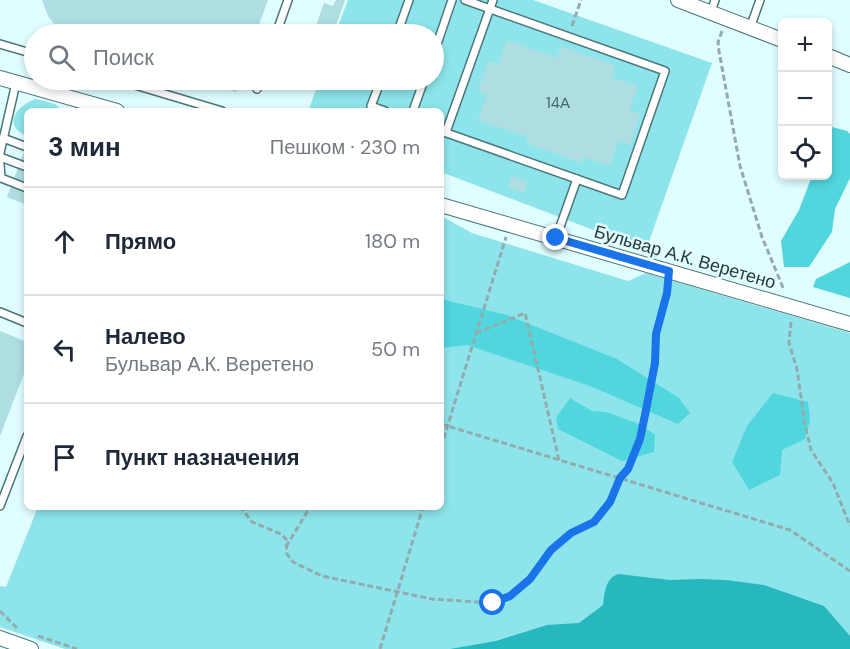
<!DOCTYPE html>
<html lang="ru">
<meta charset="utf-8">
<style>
body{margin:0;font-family:"DM Sans",sans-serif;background:#f6f6f7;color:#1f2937}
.controls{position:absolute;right:18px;top:18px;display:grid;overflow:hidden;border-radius:9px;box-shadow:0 3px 9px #0003}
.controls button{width:54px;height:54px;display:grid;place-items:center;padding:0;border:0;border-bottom:2px solid #e0e1e3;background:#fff;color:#1f2937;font:30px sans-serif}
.stop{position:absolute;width:18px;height:18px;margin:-14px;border:4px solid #1a73e8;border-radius:50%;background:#fff}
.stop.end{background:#1a73e8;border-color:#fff;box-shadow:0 2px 6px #0008}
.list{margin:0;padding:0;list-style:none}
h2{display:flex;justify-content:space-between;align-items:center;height:78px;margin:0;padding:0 24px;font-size:26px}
h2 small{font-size:20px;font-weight:400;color:#747a83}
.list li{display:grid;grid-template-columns:39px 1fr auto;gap:18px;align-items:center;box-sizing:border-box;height:108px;padding:0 24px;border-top:2px solid #e0e1e3}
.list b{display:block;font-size:22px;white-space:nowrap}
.list p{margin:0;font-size:20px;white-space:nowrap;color:#747a83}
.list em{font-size:20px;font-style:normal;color:#747a83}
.icon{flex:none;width:33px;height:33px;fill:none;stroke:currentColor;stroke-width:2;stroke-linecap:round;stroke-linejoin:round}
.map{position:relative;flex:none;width:850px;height:649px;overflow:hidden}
.search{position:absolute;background:#fff;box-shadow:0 3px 9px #0003;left:24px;top:24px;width:420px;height:66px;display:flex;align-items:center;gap:15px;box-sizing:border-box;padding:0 21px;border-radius:33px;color:#747a83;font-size:22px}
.panel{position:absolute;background:#fff;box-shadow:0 3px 9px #0003;left:24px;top:108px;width:420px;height:402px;border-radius:9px}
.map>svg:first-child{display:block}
.green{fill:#8de5eb}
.forest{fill:#51d6de}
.water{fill:#27b8bf}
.building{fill:#aedee1}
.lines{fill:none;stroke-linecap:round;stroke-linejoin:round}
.lane-casing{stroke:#4a7779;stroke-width:10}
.street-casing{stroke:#4a7779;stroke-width:16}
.path{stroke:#92abad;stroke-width:3;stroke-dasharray:6 3;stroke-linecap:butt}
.lane{stroke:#fff;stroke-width:7}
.street{stroke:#fff;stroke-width:14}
.route{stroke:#1a73e8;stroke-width:8}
.labels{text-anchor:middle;stroke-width:5;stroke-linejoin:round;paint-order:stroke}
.number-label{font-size:15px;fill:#496465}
.street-label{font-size:18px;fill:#273b3c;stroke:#e0fdff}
</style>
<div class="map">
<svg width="850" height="649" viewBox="0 0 850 649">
<rect width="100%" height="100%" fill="#e0fdff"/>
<g class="green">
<polygon points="348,0 533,0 712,63 646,250 441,172 441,111 308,111 320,80 434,80 434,34 335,34"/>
<path d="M36,99L55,104L62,111H27V136C1,125 17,105 36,99Z"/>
<polygon points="441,216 472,233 628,281 646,273 850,333 850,649 65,649 0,627 0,586 6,587 38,507 441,507"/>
</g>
<g class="forest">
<polygon points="832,127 847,131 850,134 850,178 835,209 832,232 809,267 784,267 781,241 799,210 812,176 828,176 828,128"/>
<polygon points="850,262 850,298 813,287 816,279"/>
<polygon points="441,299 507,315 617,359 679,398 690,413 678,424 590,386 467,345 441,348"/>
<polygon points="773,393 808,402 810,420 805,439 782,450 780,475 749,490 732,462 747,426"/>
<polygon points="570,398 592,411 606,412 642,425 655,435 654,452 622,461 558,429 556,418"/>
</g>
<path class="water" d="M618,574L670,580L700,579L726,580L764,585L824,606L850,636V649H450L496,641L547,625L579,623L603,605C605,592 605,579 618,574Z"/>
<g class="building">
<polygon points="42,0 268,0 257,30 263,32 262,34 72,34 62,30 54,24 48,16"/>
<polygon points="336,0 345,0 333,34 313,34 324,3 333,6"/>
<polygon points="507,40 557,58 561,46 615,65 611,77 638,86 629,110 641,114 630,145 618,141 610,166 583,157 581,163 526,143 528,137 478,120 487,95 478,91 488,61 498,64"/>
<polygon points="202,80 240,80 236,92"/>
<polygon points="27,144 27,205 7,197"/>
<polygon points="512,176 528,182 524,193 508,187"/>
<polygon points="0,331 27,342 27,366 0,436"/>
</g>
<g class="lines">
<g class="lane-casing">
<g id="lane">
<polyline points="711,12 715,0"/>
<polyline points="750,28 760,0"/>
<polyline points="276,34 288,0"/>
<polyline points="397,34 409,0"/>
<polyline points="0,44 34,54"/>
<polyline points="434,53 452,0"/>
<polyline points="118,80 222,111"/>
<polyline points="381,80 371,106 385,111"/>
<polyline points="257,89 261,80"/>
<polyline points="413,111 424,80"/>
<polyline points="441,131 622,195 665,71 465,0"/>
<polyline points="446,132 493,0"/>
<polyline points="3,138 27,147"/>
<polyline points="0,153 16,83"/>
<polyline points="0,157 27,167"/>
<polyline points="0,164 1,178 27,188"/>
<polyline points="556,238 577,179"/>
<polyline points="0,312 27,323"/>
<polyline points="0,506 27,436"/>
</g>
</g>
<g class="street-casing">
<g id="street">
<polyline points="678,0 782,40"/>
<polyline points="828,56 850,65"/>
<polyline points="0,78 117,111"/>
<polyline points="441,205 850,324"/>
<polyline points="0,638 31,649"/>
</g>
</g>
<g class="path">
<polyline points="572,26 581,0"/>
<polyline points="722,31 718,42 719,51 740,166 762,237 784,290"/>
<polyline points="791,322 789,343 797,369 805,425 811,450 833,483 850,526"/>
<polyline points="476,333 525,313 559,460"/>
<polyline points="441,424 790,530 850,571"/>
<polyline points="441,447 506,237"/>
<polyline points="239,507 242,509 252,522 281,534 286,539 287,554 293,562 322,576 432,599 493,603 510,596 530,579 551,550 571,533 594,522 610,502 620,478 628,469 640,439 655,363 656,334 667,293 668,285"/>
<polyline points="286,547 310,507"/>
<polyline points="0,611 18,629"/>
<polyline points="38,636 77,649"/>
<polyline points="380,649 423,507"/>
</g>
<use href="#lane" class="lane"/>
<use href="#street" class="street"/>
</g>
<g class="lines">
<polyline class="route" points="493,603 510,596 530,579 551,550 571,533 594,522 610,502 620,478 628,469 640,439 646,410 655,363 656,334 667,293 669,271 556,238"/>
</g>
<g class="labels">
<g class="number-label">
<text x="558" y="108">14А</text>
</g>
<g class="street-label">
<text transform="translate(685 257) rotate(16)" y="6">Бульвар А.К. Веретено</text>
</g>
</g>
</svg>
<div class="controls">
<button>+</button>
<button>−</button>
<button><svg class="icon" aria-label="locate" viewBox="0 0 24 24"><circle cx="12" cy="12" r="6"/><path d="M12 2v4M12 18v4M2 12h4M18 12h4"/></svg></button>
</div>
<div class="stop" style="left:493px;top:603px"></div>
<div class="stop end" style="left:556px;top:238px"></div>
<div class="search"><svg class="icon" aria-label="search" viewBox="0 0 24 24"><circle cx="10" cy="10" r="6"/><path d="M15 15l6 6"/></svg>Поиск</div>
<section class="panel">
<h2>3 мин<small>Пешком · 230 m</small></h2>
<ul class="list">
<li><svg class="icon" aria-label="ahead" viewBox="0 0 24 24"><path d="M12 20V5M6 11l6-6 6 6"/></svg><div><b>Прямо</b></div><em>180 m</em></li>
<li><svg class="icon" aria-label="left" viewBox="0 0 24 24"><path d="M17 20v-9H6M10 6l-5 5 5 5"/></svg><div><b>Налево</b><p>Бульвар А.К. Веретено</p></div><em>50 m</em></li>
<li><svg class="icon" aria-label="arrive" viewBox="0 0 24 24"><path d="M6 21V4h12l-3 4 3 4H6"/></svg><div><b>Пункт назначения</b></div></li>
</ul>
</section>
</div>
